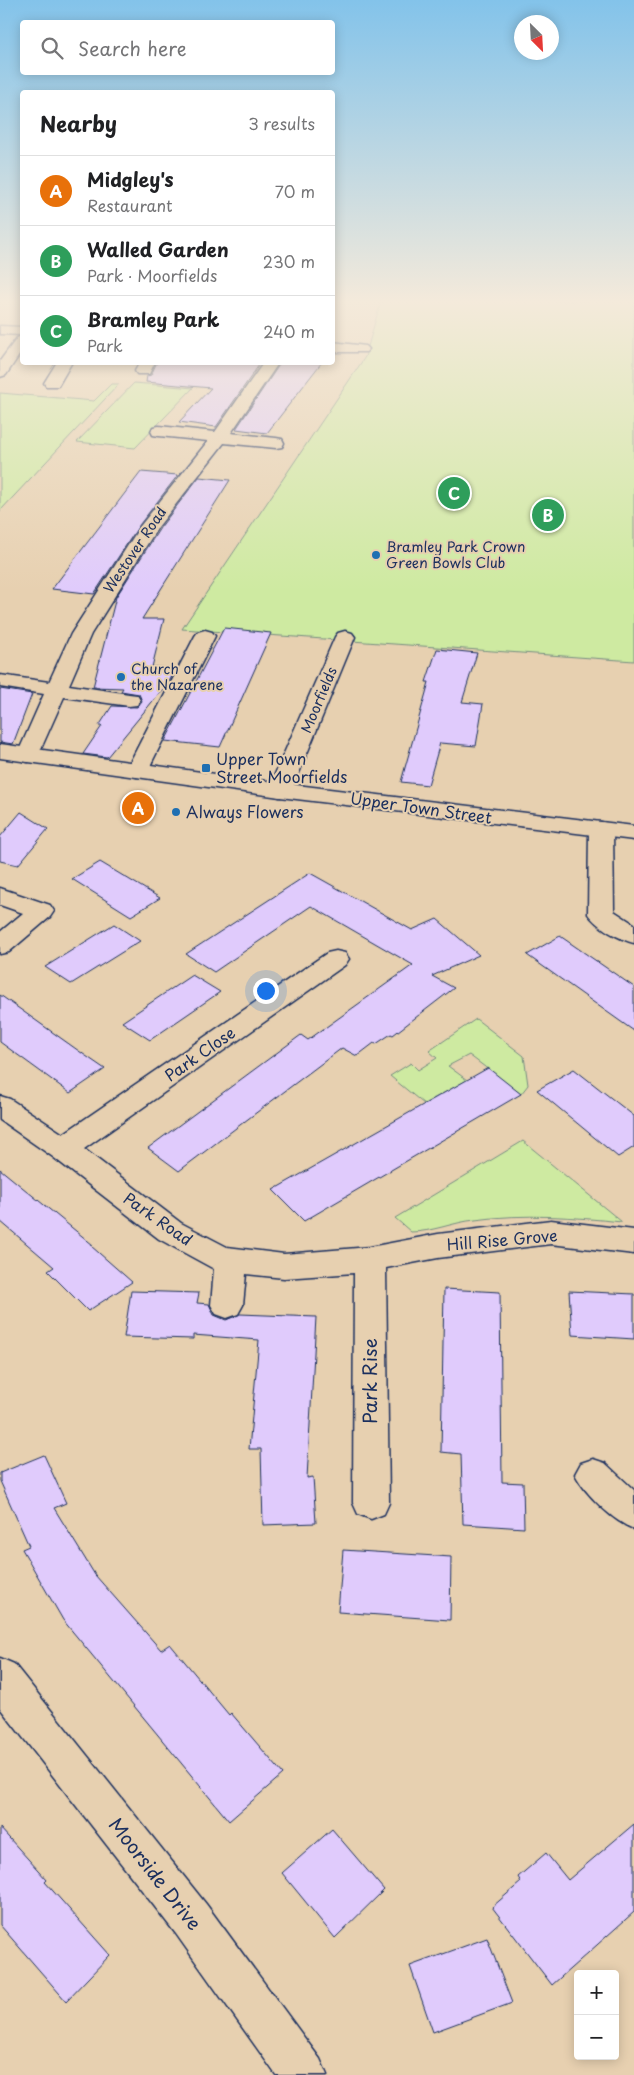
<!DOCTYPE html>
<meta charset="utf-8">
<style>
body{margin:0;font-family:"Playpen Sans",sans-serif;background:#f6f6f6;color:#202124}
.controls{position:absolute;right:15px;bottom:15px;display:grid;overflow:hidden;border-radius:5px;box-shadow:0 2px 12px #0003}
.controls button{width:45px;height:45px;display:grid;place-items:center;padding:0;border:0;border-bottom:1px solid #e0e0e0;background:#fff;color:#202124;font:25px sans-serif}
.compass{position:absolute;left:514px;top:15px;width:45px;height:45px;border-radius:50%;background:#fff;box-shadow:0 2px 12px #0003;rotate:156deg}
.you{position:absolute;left:265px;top:990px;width:18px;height:18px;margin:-12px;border:4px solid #fff;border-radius:50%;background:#1a73e8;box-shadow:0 0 0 8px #1a73e833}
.badge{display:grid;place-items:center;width:32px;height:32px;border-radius:50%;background:#d93025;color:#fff;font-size:16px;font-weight:700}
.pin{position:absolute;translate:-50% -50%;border:2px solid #fff;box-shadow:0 1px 5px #0006}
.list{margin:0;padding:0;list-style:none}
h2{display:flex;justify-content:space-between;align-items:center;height:65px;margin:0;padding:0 20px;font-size:21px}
h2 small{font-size:16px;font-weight:400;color:#757577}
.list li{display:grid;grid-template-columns:32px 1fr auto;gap:15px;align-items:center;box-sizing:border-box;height:70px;padding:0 20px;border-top:1px solid #e0e0e0}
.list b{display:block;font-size:19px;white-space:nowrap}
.list p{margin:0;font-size:16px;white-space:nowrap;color:#757577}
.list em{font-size:16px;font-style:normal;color:#757577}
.icon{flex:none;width:28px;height:28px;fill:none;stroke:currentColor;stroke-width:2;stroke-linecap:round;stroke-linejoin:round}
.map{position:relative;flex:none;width:634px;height:2075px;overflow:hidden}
.search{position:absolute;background:#fff;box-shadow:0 2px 12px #0003;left:20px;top:20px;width:315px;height:55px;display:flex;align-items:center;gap:12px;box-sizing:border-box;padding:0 18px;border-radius:5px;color:#757577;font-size:19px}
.panel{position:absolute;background:#fff;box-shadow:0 2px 12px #0003;left:20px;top:90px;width:315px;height:275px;border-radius:5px}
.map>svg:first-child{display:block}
.green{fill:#ceeaa1;stroke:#748c80}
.building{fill:#e0cbfc;stroke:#1b2f5e}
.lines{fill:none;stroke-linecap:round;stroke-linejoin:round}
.minor-casing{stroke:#1b2f5e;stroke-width:3}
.primary-casing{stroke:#1b2f5e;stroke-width:3}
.minor{fill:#e7d0b0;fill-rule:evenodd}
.primary{fill:#e7d0b0;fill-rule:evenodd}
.poi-dot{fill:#1f6fb2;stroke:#e7d0b0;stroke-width:2}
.labels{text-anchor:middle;stroke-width:4;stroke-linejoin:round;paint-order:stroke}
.far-poi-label{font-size:14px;fill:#1b2f5e;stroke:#e7d0b0;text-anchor:start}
.far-street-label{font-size:14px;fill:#1b2f5e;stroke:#e7d0b0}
.poi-label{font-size:16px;fill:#1b2f5e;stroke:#e7d0b0;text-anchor:start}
.street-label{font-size:16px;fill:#1b2f5e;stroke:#e7d0b0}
.near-street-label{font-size:19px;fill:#1b2f5e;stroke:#e7d0b0}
</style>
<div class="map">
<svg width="634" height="2075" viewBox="0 0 634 2075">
<rect width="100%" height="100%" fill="#e7d0b0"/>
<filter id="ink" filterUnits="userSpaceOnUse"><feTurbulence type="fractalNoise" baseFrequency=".02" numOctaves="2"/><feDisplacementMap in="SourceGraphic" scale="10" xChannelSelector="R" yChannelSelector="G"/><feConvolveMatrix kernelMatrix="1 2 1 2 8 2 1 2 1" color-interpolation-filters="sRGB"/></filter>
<g filter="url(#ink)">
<g class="green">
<polygon points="381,301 634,301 634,661 182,629 365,357"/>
<polygon points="134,383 193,388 135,448 77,442"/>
<polygon points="111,384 119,384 0,511 0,393 94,401"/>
<polygon points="476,1019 524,1056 528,1085 521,1094 469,1055 448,1066 467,1080 424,1104 390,1076 411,1063 418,1070 437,1058 429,1051"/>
<path d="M523,1141L622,1222C573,1217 525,1213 475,1220C454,1222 432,1232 411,1232L395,1218Z"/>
</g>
<g class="building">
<polygon points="157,362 261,362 216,427 179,422 211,388 146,382 147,376 151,375"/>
<polygon points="281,362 322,362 267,433 236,429"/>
<polygon points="141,472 178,475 140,524 94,594 52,589"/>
<polygon points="199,477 230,480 142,619 164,619 152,667 176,668 170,680 107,757 83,754 102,726 99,726 112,706 137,707 142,701 139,694 121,691 123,688 93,687 116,597 160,528"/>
<polygon points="224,628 271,633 220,747 165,741"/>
<polygon points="437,649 477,653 462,702 483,704 476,746 440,743 428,785 401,782 429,682 426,682"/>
<polygon points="0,689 32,694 13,744 0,742"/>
<polygon points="21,812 48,829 18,865 0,861 0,837"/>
<polygon points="100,862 160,898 131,916 72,879"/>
<polygon points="310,873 412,930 437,919 479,955 432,976 454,988 393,1035 391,1034 376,1044 374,1043 357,1056 342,1048 179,1171 148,1148 301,1035 308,1040 413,965 311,906 214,972 186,954"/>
<polygon points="114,924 140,941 71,984 45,967"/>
<polygon points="560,936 634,987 634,1031 527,955"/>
<polygon points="192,975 220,992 150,1040 122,1022"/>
<polygon points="0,995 86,1056 105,1069 70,1093 0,1042"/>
<polygon points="488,1068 521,1094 304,1221 273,1190"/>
<polygon points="574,1069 634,1116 634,1147 618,1157 537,1090"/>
<polygon points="0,1169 93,1245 91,1246 132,1282 88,1311 48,1271 54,1267 0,1221"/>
<polygon points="444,1289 500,1292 502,1482 523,1483 524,1528 463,1524 461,1454 441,1452"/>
<polygon points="131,1291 199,1293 197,1303 209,1304 214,1315 226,1320 240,1314 316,1317 307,1478 313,1477 316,1523 263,1525 261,1449 249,1449 259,1340 193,1335 193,1339 124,1337"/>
<polygon points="569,1291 634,1294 634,1339 572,1335"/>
<polygon points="44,1455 66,1503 54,1508 95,1575 161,1650 170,1644 229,1715 231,1713 283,1774 229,1821 63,1620 22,1549 29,1546 0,1481 0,1473"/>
<polygon points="343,1550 451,1557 450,1620 338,1612"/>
<polygon points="634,1824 634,1912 552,1985 492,1907 521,1882 518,1877 546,1853 568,1880"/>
<polygon points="0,1828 47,1880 45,1882 110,1955 66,2001 0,1925"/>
<polygon points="332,1829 384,1890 335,1938 282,1873"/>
<polygon points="487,1938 512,2003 433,2032 410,1966"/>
</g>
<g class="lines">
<g class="minor-casing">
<g id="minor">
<polygon points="0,326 22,327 22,335 0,334"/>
<polygon points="22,336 22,351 6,375 0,377 0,361 17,338"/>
<polygon points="332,342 366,346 369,349 366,352 332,352"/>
<polygon points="57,362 72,362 58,386 46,386 44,383"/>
<polygon points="140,362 155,362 149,374 137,374 135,371"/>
<polygon points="264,362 279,362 231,433 276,438 282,439 284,443 282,447 276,448 224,443 158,527 91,634 69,685 129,694 137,695 140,700 137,705 129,706 64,697 36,760 28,762 20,760 17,755 44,694 0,687 0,675 49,682 71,634 141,525 208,441 159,436 153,435 151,431 153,427 159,426 215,432"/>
<polygon points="205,630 212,632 215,636 148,770 145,775 137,777 129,775 126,770 195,636 198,632"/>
<polygon points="345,631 352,633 355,637 292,790 288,795 280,797 272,795 268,790 335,637 338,633"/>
<path d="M601,822L609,824L613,829L614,911L634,924V943C619,939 597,927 588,914L589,829L593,824Z"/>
<polygon points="0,888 50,905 54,911 50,917 9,952 0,954 0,932 23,913 0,905"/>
<polygon points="336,951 345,953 349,959 345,965 84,1149 181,1223 227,1247 284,1254 370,1247 438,1234 551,1220 634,1230 634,1254 551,1244 438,1258 386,1268 389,1503 384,1514 371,1519 358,1514 353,1503 354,1273 284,1278 246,1274 243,1305 238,1314 227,1318 216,1314 211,1305 214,1269 159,1239 53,1157 0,1120 0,1096 10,1099 63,1134 327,953"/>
<path d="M593,1459L605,1463L634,1490V1529C614,1522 585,1494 575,1474L581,1463Z"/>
<polygon points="0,1658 14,1664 206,1904 320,2059 327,2075 276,2075 176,1934 0,1708"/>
</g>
</g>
<g class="primary-casing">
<polygon id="primary" points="0,744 280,783 634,826 634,840 280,797 0,758"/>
</g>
<use href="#minor" class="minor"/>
<use href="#primary" class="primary"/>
</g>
</g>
<linearGradient id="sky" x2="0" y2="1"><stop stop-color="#83c3ea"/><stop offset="0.51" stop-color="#f4eadb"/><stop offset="1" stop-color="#f4eadb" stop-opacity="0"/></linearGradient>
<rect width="634" height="591" fill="url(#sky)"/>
<g class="poi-dot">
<circle cx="376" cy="555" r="5"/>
<circle cx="121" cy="677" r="5"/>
<rect x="201" y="763" width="10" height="10" rx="2.5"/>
<circle cx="176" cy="812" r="5"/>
</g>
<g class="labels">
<g class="far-poi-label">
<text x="386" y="552">Bramley Park Crown<tspan x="386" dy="16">Green Bowls Club</tspan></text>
<text x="131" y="674">Church of<tspan x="131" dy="16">the Nazarene</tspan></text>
</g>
<g class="far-street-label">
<text transform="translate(135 550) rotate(-56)" y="5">Westover Road</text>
<text transform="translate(319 700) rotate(-67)" y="5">Moorfields</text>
</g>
<g class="poi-label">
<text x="216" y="765">Upper Town<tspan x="216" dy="18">Street Moorfields</tspan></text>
<text x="186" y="818">Always Flowers</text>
</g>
<g class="street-label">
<text transform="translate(421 808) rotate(8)" y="6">Upper Town Street</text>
<text transform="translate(200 1054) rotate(-35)" y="6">Park Close</text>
<text transform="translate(158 1219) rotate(35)" y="6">Park Road</text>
<text transform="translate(502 1240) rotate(-5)" y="6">Hill Rise Grove</text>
</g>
<g class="near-street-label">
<text transform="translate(370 1381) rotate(-90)" y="7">Park Rise</text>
<text transform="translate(155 1874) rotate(52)" y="7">Moorside Drive</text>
</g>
</g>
</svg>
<div class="controls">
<button>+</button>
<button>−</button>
</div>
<svg class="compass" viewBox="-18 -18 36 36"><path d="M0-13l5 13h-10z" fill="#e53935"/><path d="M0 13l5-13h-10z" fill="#757577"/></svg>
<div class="you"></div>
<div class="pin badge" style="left:138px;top:808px;background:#e8710a">A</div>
<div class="pin badge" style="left:548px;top:515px;background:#2e9e5b">B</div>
<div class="pin badge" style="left:454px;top:493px;background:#2e9e5b">C</div>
<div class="search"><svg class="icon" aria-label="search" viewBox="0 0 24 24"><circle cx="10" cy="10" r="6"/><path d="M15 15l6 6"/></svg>Search here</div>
<section class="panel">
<h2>Nearby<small>3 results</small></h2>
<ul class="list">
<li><span class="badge" style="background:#e8710a">A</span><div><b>Midgley's</b><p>Restaurant</p></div><em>70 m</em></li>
<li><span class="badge" style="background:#2e9e5b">B</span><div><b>Walled Garden</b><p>Park · Moorfields</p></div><em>230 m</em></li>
<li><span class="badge" style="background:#2e9e5b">C</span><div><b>Bramley Park</b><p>Park</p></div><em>240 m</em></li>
</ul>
</section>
</div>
